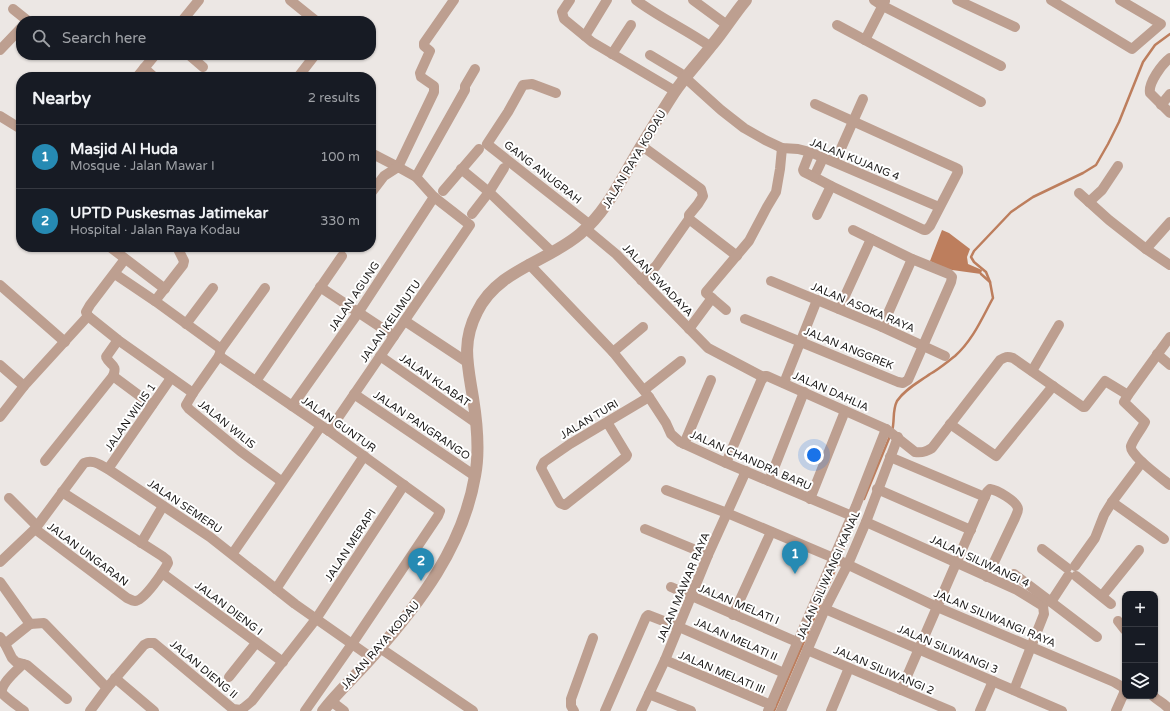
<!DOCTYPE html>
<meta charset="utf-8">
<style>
body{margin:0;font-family:"Varela Round",sans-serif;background:#20242c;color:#f1f3f6}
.controls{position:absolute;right:12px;bottom:12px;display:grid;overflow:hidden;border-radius:8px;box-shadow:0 1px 3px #0004}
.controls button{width:36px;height:36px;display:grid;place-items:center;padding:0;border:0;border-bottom:1px solid #363941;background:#171b24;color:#f1f3f6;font:20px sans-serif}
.you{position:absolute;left:814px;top:455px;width:14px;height:14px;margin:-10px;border:3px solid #fff;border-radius:50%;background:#1a73e8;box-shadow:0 0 0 6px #1a73e833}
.badge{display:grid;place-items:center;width:26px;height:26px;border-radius:50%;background:#268ab3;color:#fff;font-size:13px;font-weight:700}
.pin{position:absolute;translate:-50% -33px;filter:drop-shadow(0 1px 2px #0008)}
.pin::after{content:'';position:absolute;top:21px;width:14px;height:12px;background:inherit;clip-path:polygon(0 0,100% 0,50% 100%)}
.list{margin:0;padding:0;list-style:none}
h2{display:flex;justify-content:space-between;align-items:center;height:52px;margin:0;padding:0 16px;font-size:17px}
h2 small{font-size:13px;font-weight:400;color:#9ea1a6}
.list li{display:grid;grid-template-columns:26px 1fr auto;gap:12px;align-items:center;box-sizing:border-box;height:64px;padding:0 16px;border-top:1px solid #363941}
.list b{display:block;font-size:15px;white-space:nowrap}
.list p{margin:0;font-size:13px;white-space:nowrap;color:#9ea1a6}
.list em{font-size:13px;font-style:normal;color:#9ea1a6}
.icon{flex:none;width:22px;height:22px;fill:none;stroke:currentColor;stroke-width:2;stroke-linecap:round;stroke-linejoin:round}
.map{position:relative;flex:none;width:1170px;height:711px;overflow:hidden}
.search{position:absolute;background:#171b24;box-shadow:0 1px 3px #0004;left:16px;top:16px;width:360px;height:44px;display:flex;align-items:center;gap:10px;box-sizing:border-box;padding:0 14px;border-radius:16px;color:#9ea1a6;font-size:15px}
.panel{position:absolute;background:#171b24;box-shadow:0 1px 3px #0004;left:16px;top:72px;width:360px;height:180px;border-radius:16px}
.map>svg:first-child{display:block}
.water{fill:#bd7e5d}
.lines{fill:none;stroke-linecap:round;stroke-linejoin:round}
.stream{stroke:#bd7e5d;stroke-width:2.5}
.minor{stroke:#bd9f90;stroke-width:10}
.tertiary{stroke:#bd9f90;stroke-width:12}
.labels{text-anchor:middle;stroke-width:4;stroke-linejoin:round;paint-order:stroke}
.street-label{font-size:11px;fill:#1c1a19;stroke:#fff}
</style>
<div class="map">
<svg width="1170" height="711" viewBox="0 0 1170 711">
<rect width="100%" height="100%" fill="#ece7e4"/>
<polygon class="water" points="942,230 949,233 970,249 967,257 968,264 982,270 981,274 945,269 930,261"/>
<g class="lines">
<g class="stream">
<polyline points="990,282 986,272 974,262 971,257 974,251 1011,212 1033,197 1083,173 1096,165 1108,144 1119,122 1143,62 1155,45 1170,34"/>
<path d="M892,431C895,421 892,411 897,401C905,389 919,382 930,374C939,369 947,362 955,356C973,340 982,318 993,298L990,282L981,274"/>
<polyline points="864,499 890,436"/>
<polyline points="839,559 853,526"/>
<polyline points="774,711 838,563"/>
</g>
<g class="minor">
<polyline points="290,0 316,21"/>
<polyline points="570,0 562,12 564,19 592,42 675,91"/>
<path d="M636,0C660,18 687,30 711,47"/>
<polyline points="693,0 727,25"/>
<polyline points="874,0 883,6 1001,66"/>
<polyline points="957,0 1015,27"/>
<polyline points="1051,0 1132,49 1161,24 1120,0"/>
<polyline points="13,9 28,21"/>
<polyline points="182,21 199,0"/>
<polyline points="837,25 981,102"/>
<polyline points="585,36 607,0"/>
<polyline points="865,40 885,1"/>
<polyline points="0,50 21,28"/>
<polyline points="612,54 631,25"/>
<polyline points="189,55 203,67"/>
<polyline points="650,55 680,73 721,110 744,128 765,140 782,148 798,149 810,152 939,207"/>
<path d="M1170,58C1162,64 1148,83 1150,93L1170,113"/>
<polyline points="144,68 154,77"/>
<polyline points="137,77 155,55"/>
<polyline points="298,77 315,55"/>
<polyline points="556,93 532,84 523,85 508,112 487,144 590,225"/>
<polyline points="815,104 954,167 958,169 958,172 930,226 926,230 924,230 831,186 814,177 823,158"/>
<polyline points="1161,105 1170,94"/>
<polyline points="0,116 21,129"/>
<polyline points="642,146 701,189 703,196 698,204 689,215 689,219 737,256"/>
<polyline points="810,152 803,170 804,172 814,177"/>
<polyline points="371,153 398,167 399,165 434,92 434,86 421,77 420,73 430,51 424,46 424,43 454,0"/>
<polyline points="835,162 863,99"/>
<polyline points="461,169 489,192 552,252"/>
<polyline points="416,177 465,90 465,86 475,69"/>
<polyline points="443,191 479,149"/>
<polyline points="1079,193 1109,220 1146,249 1170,265"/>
<polyline points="1089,202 1102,190 1118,166"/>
<polyline points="472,214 489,192 504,168"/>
<polyline points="817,215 831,186"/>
<polyline points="586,229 616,254 708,348 763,377"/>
<polyline points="110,247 165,289"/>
<polyline points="1146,249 1170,222"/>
<polyline points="529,264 613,352 649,397 666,423 671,434 680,442 726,463 852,516"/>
<polyline points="115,274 155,301 221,349"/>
<polyline points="641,280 656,266 689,219"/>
<polyline points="771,281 882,327 945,356"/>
<polyline points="0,285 65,342"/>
<polyline points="320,287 394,336"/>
<polyline points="265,288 221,349 219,356 193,393 186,405 189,409 240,451 281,481"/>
<polyline points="155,301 183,265 184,261 177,247"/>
<polyline points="839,309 871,239"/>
<polyline points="726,310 706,293 706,292 749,241 767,207 776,192 780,169 782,148"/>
<polyline points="88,316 118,340 193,393"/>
<polyline points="88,316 86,312 90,305 125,259"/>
<polyline points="745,319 898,382 903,383 908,380 951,282 952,277 949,274 912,259 853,230"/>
<polyline points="405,321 467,362"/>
<polyline points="186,324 213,288"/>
<polyline points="882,327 912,259"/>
<polyline points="689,329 712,298"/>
<path d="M1170,337L1128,395L1124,402L1145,422C1141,430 1134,438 1131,446C1128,454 1163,479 1170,485"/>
<polyline points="613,352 643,327"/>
<polyline points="1157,354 1170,365"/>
<polyline points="219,356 329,431 440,511 438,516 352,644 305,711"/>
<polyline points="380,356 476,423"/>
<polyline points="0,365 24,386"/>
<polyline points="1032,371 1059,325"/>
<polyline points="113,376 152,405"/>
<polyline points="256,381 342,256"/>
<polyline points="784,383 817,300"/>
<polyline points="644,390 681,361"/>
<polyline points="354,394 475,476"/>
<polyline points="292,406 358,313 434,197"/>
<polyline points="0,417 24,386 88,316"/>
<polyline points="607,422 627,455 626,457 565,505 560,503 558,500 541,468 544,462 570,444 649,397"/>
<polyline points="950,424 996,456 1053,386"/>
<polyline points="329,431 470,225 434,197 416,177 398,167 384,176 371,193"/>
<polyline points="684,444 711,380"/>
<polyline points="890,457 985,497"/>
<path d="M45,461L113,376C118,364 110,366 106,357L118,340"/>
<path d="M726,463L761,381L765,376H767L886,429L915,452C922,453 926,452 932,448L1000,360C1005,357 1007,356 1013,358L1083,407H1085L1105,381L1128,395"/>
<polyline points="108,469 171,378"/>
<polyline points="769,481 804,392"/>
<polyline points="877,489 971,530"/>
<polyline points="666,490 727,513 836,559 937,607 1114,682 1124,688"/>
<polyline points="9,498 37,526"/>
<polyline points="810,499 845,411"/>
<polyline points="1112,502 1164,539"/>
<polyline points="866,522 1017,590 1043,606 1044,614 1014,690"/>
<path d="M35,529L127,598C129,599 133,601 135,601C144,601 164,571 168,563L167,560L162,556L62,492"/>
<polyline points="645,529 708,555"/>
<polyline points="141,543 163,506"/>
<polyline points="1042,549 1067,568"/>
<polyline points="233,553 321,426"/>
<path d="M0,562L35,529L84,463C93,459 100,465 108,469L210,537L295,604L372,658"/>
<polyline points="1075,566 1095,538 1104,515 1112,502 1142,462"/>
<polyline points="162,573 283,662"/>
<polyline points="1014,574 1051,602 1068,576"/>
<polyline points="1076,576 1111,604"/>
<polyline points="0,582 30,624"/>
<polyline points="671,587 797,642"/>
<polyline points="276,589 364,456"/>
<polyline points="1102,596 1139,550"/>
<polyline points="1051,602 1097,637"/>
<polyline points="825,609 1062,711"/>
<polyline points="733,615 771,532"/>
<polyline points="1118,621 1125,630"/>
<polyline points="30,624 44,623 107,688"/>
<polyline points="0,637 5,644 30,624"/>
<polyline points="5,644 12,658 16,662 27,665 67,699"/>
<polyline points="380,648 473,711"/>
<polyline points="807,650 951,711"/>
<polyline points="665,660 771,705"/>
<path d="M23,664C17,670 0,684 2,693C5,697 19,707 24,711"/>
<polyline points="229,677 256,643"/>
<polyline points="115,678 154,711"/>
<path d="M901,690L987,492L990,489C997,490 1017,501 1018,509C1018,512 1016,515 1015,518L987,577"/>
<polyline points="649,694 691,711"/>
<path d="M1153,696C1159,702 1166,703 1170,711"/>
<polyline points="331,701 344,711"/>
<polyline points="90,711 107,688 144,645 148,643 154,643 233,709 241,710 252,701 316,619 404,485"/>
<polyline points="574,711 571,706 571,699 593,638"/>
<polyline points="605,711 646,617 648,615 679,627 784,673"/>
<polyline points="641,711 665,660 708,555 746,471"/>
<polyline points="768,711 856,506 886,429"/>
<polyline points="781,711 825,609 848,564 866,522 898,437"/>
<polyline points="831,711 849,668"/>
<polyline points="980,711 993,681"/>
<polyline points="1116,711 1124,693 1124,688"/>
</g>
<path class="tertiary" d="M323,711C338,691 357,675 373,656C419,604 463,547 475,476C480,451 477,423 473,398C468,366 461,343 477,312C497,270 547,262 580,234C606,212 620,182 637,153C649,133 661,113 674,93C685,76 700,61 712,45C724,31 734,14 746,0"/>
</g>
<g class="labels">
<g class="street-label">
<text transform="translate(634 159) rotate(-59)" y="4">JALAN RAYA KODAU</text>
<text transform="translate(855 159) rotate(22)" y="4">JALAN KUJANG 4</text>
<text transform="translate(543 172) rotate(38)" y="4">GANG ANUGRAH</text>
<text transform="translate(658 280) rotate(46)" y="4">JALAN SWADAYA</text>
<text transform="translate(354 296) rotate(-56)" y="4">JALAN AGUNG</text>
<text transform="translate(863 307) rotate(23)" y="4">JALAN ASOKA RAYA</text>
<text transform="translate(390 321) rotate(-55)" y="4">JALAN KELIMUTU</text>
<text transform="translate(849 348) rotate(22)" y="4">JALAN ANGGREK</text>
<text transform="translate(435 380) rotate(35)" y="4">JALAN KLABAT</text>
<text transform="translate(831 391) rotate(24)" y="4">JALAN DAHLIA</text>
<text transform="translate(130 417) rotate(-55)" y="4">JALAN WILIS 1</text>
<text transform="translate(589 419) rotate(-31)" y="4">JALAN TURI</text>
<text transform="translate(227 424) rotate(39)" y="4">JALAN WILIS</text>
<text transform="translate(339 424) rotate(35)" y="4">JALAN GUNTUR</text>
<text transform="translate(422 425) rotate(34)" y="4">JALAN PANGRANGO</text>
<text transform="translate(751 460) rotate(24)" y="4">JALAN CHANDRA BARU</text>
<text transform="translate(185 506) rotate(34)" y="4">JALAN SEMERU</text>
<text transform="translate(350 545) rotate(-57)" y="4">JALAN MERAPI</text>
<text transform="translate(88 554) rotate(37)" y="4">JALAN UNGARAN</text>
<text transform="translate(980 561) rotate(25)" y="4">JALAN SILIWANGI 4</text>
<text transform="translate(828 575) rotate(-66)" y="4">JALAN SILIWANGI KANAL</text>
<text transform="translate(683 587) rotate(-67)" y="4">JALAN MAWAR RAYA</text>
<text transform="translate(739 604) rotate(23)" y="4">JALAN MELATI I</text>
<text transform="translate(229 608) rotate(37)" y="4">JALAN DIENG I</text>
<text transform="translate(995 618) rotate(23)" y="4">JALAN SILIWANGI RAYA</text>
<text transform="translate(736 639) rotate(24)" y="4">JALAN MELATI II</text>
<text transform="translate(380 645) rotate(-49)" y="4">JALAN RAYA KODAU</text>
<text transform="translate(948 649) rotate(23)" y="4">JALAN SILIWANGI 3</text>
<text transform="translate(204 669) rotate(40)" y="4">JALAN DIENG II</text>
<text transform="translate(884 670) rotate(23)" y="4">JALAN SILIWANGI 2</text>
<text transform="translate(722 672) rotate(23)" y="4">JALAN MELATI III</text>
</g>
</g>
</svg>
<div class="controls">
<button>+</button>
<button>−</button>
<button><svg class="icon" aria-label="layers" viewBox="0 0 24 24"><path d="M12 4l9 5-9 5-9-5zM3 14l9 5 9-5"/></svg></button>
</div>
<div class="you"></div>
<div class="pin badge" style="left:795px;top:574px">1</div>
<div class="pin badge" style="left:421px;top:581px">2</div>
<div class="search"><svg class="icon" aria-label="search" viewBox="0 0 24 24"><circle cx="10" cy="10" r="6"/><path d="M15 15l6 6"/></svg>Search here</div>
<section class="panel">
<h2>Nearby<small>2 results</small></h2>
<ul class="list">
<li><span class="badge">1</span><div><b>Masjid Al Huda</b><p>Mosque · Jalan Mawar I</p></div><em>100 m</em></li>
<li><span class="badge">2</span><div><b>UPTD Puskesmas Jatimekar</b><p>Hospital · Jalan Raya Kodau</p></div><em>330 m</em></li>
</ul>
</section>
</div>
